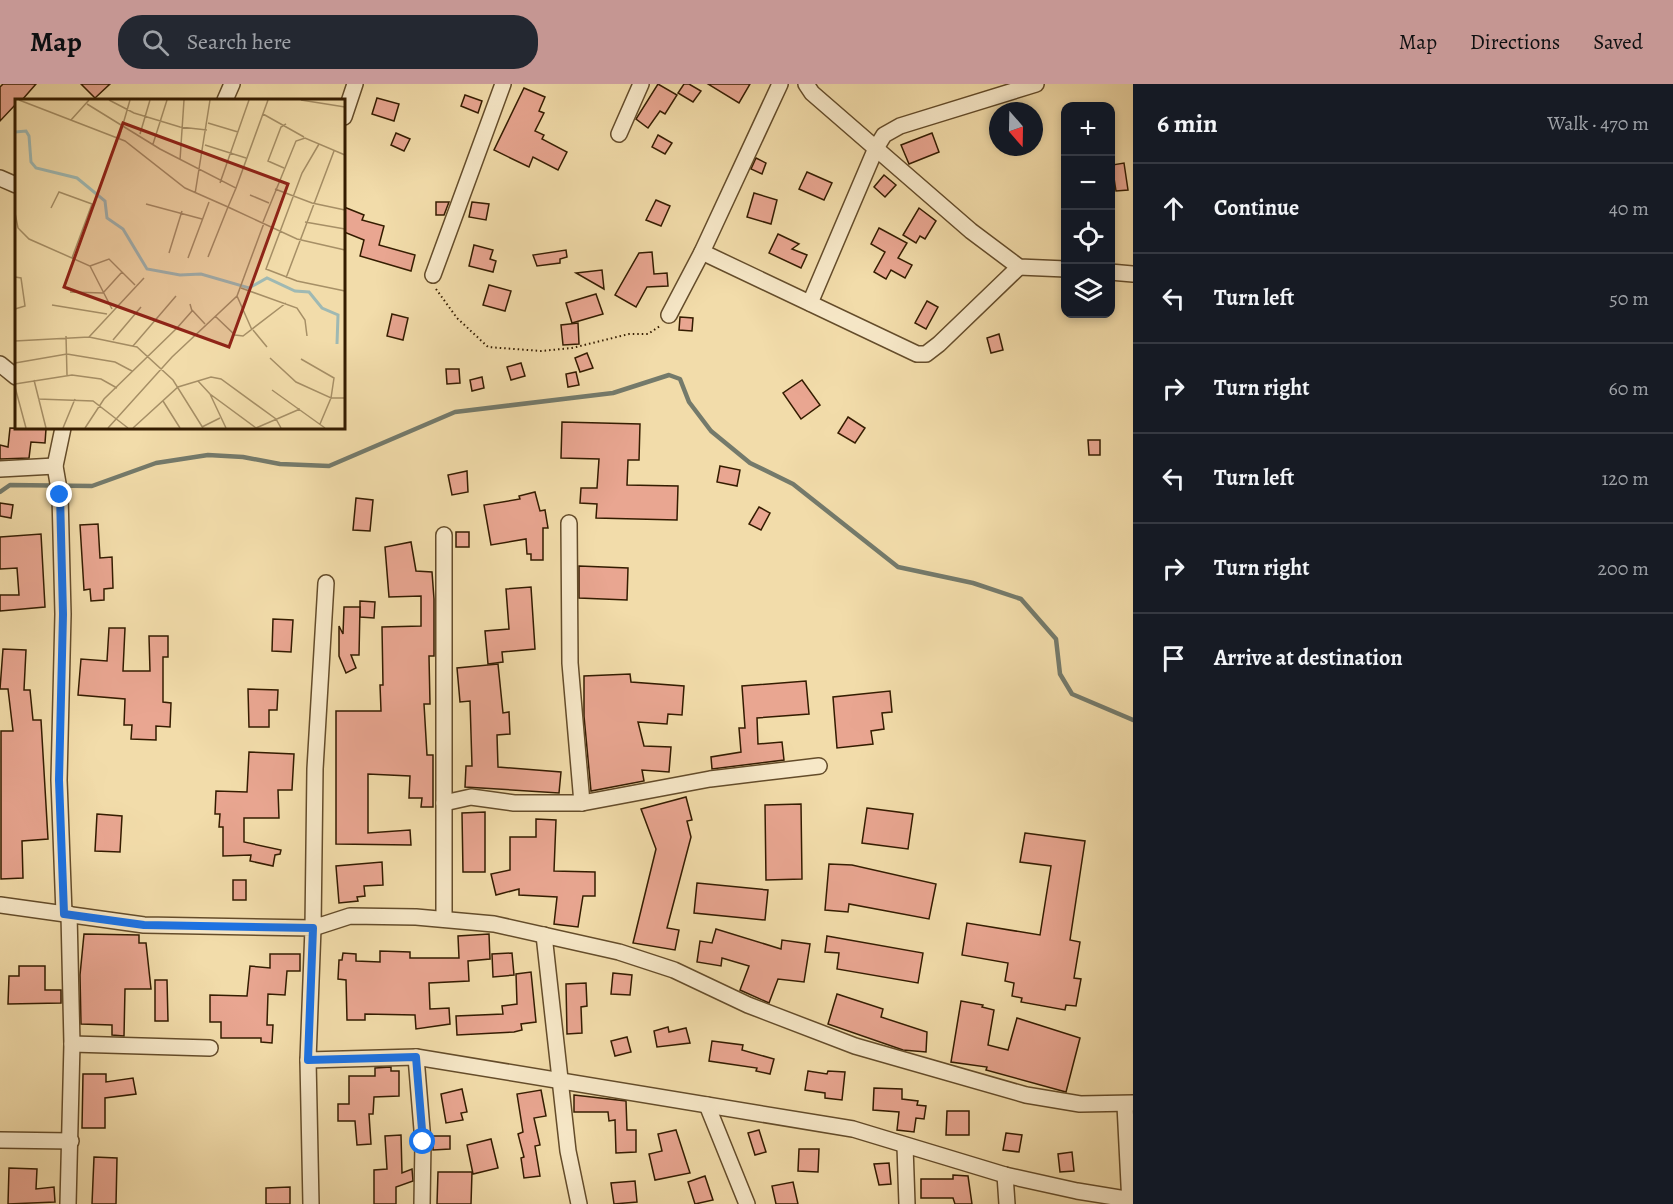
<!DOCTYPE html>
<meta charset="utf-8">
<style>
body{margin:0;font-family:Alegreya,serif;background:#242831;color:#f1f3f6}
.controls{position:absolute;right:18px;top:18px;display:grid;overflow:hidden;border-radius:12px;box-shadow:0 3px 9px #0003}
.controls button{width:54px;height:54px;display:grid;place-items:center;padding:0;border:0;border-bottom:2px solid #363941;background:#171b24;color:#f1f3f6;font:30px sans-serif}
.compass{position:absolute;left:989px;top:18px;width:54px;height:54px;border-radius:50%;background:#171b24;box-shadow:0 3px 9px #0003;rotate:160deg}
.stop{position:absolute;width:18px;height:18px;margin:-14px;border:4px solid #1a73e8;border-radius:50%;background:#fff}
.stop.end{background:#1a73e8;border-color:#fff;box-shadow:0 2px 6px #0008}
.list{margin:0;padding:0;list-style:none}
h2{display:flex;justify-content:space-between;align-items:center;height:78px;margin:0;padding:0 24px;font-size:26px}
h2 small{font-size:20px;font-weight:400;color:#9ea1a6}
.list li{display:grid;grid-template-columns:39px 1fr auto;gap:18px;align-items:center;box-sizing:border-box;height:90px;padding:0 24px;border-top:2px solid #363941}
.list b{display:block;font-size:22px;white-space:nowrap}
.list em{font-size:20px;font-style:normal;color:#9ea1a6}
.icon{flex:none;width:33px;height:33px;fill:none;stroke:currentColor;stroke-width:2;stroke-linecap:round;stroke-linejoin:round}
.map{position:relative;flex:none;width:1133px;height:1120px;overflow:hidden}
header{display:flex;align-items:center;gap:36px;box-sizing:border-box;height:84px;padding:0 30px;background:#c59692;color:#111}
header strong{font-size:28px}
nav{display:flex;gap:33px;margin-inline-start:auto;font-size:21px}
.search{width:420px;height:54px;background:#242831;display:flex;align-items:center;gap:15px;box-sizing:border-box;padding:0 21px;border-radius:24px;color:#9ea1a6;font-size:22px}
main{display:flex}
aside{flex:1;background:#171b24}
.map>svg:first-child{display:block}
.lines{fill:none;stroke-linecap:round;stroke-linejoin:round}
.stream{stroke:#747a6b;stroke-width:4.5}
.building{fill:#e9a691;stroke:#341c00;stroke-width:1.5}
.street-casing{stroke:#644c2a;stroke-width:18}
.path{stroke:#341c00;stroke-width:2;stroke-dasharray:1.5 3;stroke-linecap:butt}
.street{stroke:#f7e8c8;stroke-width:15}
.route{stroke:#1a73e8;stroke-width:8}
.inset-river{fill:none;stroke:#9fb9b3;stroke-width:3}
.inset-road{fill:none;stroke:#a68f66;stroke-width:1.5}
.view{fill:#8f2418;fill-opacity:0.15;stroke:#8f2418;stroke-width:3}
.inset-edge{fill:none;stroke:#341c00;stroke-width:3}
</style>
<header>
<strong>Map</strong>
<div class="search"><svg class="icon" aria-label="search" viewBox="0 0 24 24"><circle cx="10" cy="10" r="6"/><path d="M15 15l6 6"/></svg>Search here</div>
<nav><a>Map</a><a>Directions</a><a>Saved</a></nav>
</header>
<main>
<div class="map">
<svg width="1133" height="1120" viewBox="0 0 1133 1120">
<rect width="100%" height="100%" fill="#f2dcaa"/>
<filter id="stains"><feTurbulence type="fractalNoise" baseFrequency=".00333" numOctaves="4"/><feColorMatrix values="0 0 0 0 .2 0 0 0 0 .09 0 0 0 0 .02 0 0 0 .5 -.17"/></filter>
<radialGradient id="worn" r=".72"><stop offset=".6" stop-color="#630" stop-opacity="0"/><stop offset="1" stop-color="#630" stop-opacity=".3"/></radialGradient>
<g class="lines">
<polyline class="stream" points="0,408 10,401 92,402 156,379 208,371 243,373 280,380 329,382 455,328 613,309 669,291 680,295 689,318 711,347 750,379 793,400 898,483 973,499 1021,515 1056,555 1060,590 1072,610 1133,636"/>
</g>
<g class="building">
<polygon points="3,0 36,0 22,16 16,16 16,20 0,37 0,3"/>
<polygon points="81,0 110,0 95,14"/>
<polygon points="658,0 677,11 665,30 660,27 648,44 636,35"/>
<polygon points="684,0 689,0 701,7 693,18 678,9"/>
<polygon points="708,0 750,0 739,19"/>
<polygon points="524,4 545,13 539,27 544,29 535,47 544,51 542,55 567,68 558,86 533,73 529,83 494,66"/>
<polygon points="465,11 482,17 478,29 461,22"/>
<polygon points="377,14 399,20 394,37 372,30"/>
<polygon points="396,49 410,55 404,67 391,61"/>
<polygon points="932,49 939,68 909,80 901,61"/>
<polygon points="658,51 672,59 665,70 652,63"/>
<polygon points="756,74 766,79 762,90 751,85"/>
<polygon points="1124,79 1128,106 1116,107 1112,81"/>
<polygon points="807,88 832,99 824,116 799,105"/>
<polygon points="884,91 896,101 885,113 874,103"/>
<polygon points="754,109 777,116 771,140 747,133"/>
<polygon points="656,116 670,122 661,142 646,136"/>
<polygon points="436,118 449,118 444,131 436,131"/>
<polygon points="472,118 489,120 486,136 469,133"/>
<polygon points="344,123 364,131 362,136 384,142 379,161 415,171 411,187 360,172 364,156 344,148"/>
<polygon points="919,124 936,137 925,155 920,152 916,159 903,151"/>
<polygon points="879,144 907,159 898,174 912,181 905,194 891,186 886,195 874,188 885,168 871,160"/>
<polygon points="778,150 799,160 792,165 807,171 801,184 769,169"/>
<polygon points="474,161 493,166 490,175 496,177 493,188 469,182"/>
<polygon points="566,166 567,173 560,175 560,179 537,182 533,171"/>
<polygon points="652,168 654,190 667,189 668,202 647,203 636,223 615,211 639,169"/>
<polygon points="602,186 604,205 576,189"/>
<polygon points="489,201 511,207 505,227 483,221"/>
<polygon points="596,210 603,230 572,239 566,219"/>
<polygon points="927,217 938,223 926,245 915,239"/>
<polygon points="392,230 408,234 403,256 387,252"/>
<polygon points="680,233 693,234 692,247 679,246"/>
<polygon points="578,239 579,260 563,261 561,241"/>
<polygon points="999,250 1003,266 991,269 987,254"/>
<polygon points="587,269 593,284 580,288 575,274"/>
<polygon points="521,279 525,292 511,296 507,283"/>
<polygon points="446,285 459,285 460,299 447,300"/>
<polygon points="576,288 579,301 568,303 566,290"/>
<polygon points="482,293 484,304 472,307 470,296"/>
<polygon points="802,296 820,321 801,335 783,309"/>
<polygon points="848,333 865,344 855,359 838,349"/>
<polygon points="562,338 640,340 639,376 628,376 627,401 678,402 677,436 596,434 597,420 580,419 581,404 597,404 599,375 561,374"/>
<polygon points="10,344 46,345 45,359 31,358 29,374 0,375 0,361 8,363"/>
<polygon points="1088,356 1100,356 1100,371 1089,371"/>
<polygon points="720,382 740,386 737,402 717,398"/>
<polygon points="467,387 468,408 452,411 448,391"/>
<polygon points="535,408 540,427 545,426 548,444 543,444 543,476 531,476 531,470 527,470 526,455 491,461 484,421 520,415 519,412"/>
<polygon points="356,414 373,416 370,447 353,446"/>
<polygon points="0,419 13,421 11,434 0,432"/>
<polygon points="759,423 770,429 761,446 749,440"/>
<polygon points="98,440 100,474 112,473 113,504 104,505 104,516 91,517 90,505 84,506 80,441"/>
<rect x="456" y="448" width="13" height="15"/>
<polygon points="41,450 45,523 0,527 0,511 19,511 17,484 0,485 0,453"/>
<polygon points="411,458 416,487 432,488 434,515 434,572 429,572 430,620 424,620 427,671 433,671 433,723 421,723 422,714 409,714 410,692 368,690 368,749 410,746 411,761 336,760 336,627 381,627 380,601 383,601 382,543 421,542 421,512 389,513 385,463"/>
<polygon points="579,482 628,484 627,516 579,514"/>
<polygon points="531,503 535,565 502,568 503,578 488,580 485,547 509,545 506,505"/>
<polygon points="360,517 375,518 374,534 360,533"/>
<polygon points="344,523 360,523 359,571 351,571 356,584 346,589 339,572 339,542 343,550"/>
<polygon points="273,535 293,536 291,568 272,567"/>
<polygon points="109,544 125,544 123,587 150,587 149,552 168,552 168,573 163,573 163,618 171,619 170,643 156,642 156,656 131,655 132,641 124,641 125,615 78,611 81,575 107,577"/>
<polygon points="3,565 26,566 24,606 30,606 33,636 41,636 48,755 22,757 23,794 1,795 1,647 13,647 8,605 0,605"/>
<polygon points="498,580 503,629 509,628 510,650 497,651 498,683 561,688 559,709 465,703 466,682 472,682 470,617 460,618 457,584"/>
<polygon points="630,590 631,598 684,602 682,631 668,630 667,640 638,638 644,662 671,663 669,688 642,686 644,697 591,707 584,632 584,592"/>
<polygon points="806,597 809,630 757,634 758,660 782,658 784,676 712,685 711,673 741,668 739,644 745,644 742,602"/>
<polygon points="248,605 278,606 277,626 269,626 269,643 249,643"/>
<polygon points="890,607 892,628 882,629 884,645 871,647 873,660 837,664 833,613"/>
<polygon points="249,668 294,670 292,706 278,706 279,734 244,734 244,758 281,766 280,770 275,771 273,782 250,777 251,771 223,772 223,743 219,743 220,730 215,730 216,707 247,708"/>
<polygon points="686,713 692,736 687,737 691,753 667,844 679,846 675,866 633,859 656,765 641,725"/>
<polygon points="801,720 802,795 766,796 765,721"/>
<polygon points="867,724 913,730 908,765 862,759"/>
<polygon points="485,728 485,788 463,788 462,729"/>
<polygon points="97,730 122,732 120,768 95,767"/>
<polygon points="536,735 556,736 554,787 595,788 595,812 583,812 578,843 554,840 557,813 519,811 519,805 496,811 491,790 510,786 510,753 536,753"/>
<polygon points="1025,749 1085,757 1070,856 1080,858 1074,894 1081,895 1076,922 1066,921 1065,926 1021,918 1022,914 1012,912 1014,899 1005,897 1008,879 962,871 967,839 1040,851 1051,782 1020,778"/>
<polygon points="382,778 383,801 364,802 365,812 357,813 358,817 339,819 336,782"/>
<polygon points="829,780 852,781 936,800 929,835 849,820 848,828 825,826"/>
<rect x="233" y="796" width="13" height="20"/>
<polygon points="697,799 768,806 765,836 694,829"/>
<polygon points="716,845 781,865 782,856 810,860 804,898 778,895 769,919 740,906 749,882 722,874 721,882 697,878 700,857 712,859"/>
<polygon points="84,850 139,851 139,859 146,859 151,905 125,905 124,952 112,951 112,941 81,940 80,891"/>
<polygon points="489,850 490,875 468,877 469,897 429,899 430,925 449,924 450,940 416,945 415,931 365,930 365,936 347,936 346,896 338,895 339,876 342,876 343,869 356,870 356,877 380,878 380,867 410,868 410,874 459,874 458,852"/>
<polygon points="827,852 923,869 918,899 837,885 839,869 825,868"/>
<polygon points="512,869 514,891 493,893 492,870"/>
<polygon points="270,870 300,870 300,887 287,887 285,911 268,910 267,941 273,941 272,959 261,958 261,954 221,954 221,938 210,938 210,911 247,912 250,882 270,884"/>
<polygon points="19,882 45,882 45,906 61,906 61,919 8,920 9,892 19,892"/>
<polygon points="531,888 536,938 521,940 522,946 514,948 457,951 456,932 503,930 502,922 517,920 516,890"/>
<polygon points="613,889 632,891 630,911 611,910"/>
<polygon points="155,896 167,896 168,937 155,937"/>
<polygon points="586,899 587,922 581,923 582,949 567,950 566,900"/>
<polygon points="837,910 883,925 881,933 927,948 926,968 903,966 828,940"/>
<polygon points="961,917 983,921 982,923 994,926 988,961 1008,966 1017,934 1080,954 1066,1008 986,986 987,983 951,978"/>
<polygon points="668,943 669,948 686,944 690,959 657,963 654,947"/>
<polygon points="627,953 631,968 615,972 611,957"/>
<polygon points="712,957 743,961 742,966 774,975 770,990 756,987 757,984 709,977"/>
<polygon points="391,983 391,987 399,987 399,1012 374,1013 373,1030 369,1030 371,1060 357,1061 355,1037 338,1037 338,1020 349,1020 349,992 375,992 375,984"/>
<polygon points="808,987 827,990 828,987 845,988 842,1016 825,1014 825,1009 805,1006"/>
<polygon points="83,990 106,990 106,998 133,994 136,1010 105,1014 105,1044 82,1044"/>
<polygon points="874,1004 902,1005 902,1015 918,1017 917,1021 926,1022 924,1035 916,1034 914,1048 897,1046 899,1028 873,1026"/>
<polygon points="462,1005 467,1028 461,1029 463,1036 446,1039 441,1010"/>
<polygon points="541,1006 546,1032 534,1034 540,1061 535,1062 540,1092 524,1094 521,1074 524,1073 518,1050 523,1048 517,1010"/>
<polygon points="574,1011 626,1017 627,1046 636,1046 636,1068 616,1069 615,1036 609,1037 608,1028 574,1028"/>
<polygon points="947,1027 969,1027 969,1051 946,1051"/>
<polygon points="676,1046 690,1089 655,1096 649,1070 662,1067 658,1050"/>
<polygon points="759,1046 766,1068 755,1071 748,1049"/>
<polygon points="1006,1049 1022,1051 1019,1068 1003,1066"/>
<polygon points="401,1051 402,1089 412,1085 413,1097 396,1103 396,1120 374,1120 374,1086 387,1085 385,1052"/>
<polygon points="433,1052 450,1052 450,1065 433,1066"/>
<polygon points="491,1055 498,1084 473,1090 467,1061"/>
<polygon points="799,1065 819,1065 818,1088 798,1087"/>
<polygon points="1072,1068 1074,1087 1060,1088 1058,1070"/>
<polygon points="94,1073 117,1074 116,1120 92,1120"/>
<polygon points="889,1079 891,1100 879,1101 874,1080"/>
<polygon points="9,1084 37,1085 36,1105 54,1103 55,1118 8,1120"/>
<polygon points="438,1088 472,1088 471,1120 437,1120"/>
<polygon points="953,1091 968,1092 972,1120 955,1120 953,1114 921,1114 921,1095 953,1095"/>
<polygon points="705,1092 713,1116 695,1120 688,1098"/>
<polygon points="635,1097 637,1118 614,1120 611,1099"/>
<polygon points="793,1098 798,1120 776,1120 772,1102"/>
<polygon points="290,1103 290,1120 266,1120 266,1104"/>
</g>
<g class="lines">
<g class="street-casing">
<g id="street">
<polyline points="806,0 812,9 971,147 1019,183 1066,185"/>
<polyline points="225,16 232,0"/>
<polyline points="344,33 355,0"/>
<polyline points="619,50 641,0"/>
<polyline points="0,94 16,101"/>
<polyline points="702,168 917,270 926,270 939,260 1019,183"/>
<polyline points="1110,188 1133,190"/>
<polyline points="433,191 503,0"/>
<polyline points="810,219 876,64 884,51 900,42 1036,0"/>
<polyline points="669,231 702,168 780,0"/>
<polyline points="0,280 16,293"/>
<polyline points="63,344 55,382 60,411 63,530 59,696 64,830"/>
<polyline points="0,385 55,382"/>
<polyline points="569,439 570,579 582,719"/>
<polyline points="326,499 315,685 313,844 350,832 416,833 494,840 619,868 674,886 748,921 855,962 1026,1011 1080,1020 1133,1019"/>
<polyline points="444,719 471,713 514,719 582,719 710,695 819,682"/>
<polyline points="0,821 144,841 313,844 308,976 416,973 853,1045 1005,1091 1077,1107 1133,1116"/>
<polyline points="444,835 444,451"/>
<polyline points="544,851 568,1067 579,1120"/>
<polyline points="72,960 210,964"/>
<polyline points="416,973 423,1058 422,1120"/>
<polyline points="308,976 311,1120"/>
<polyline points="707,1021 747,1120"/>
<polyline points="1125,1021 1130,1120"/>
<polyline points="0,1056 71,1057"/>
<polyline points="905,1062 907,1120"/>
<polyline points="1005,1091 1007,1120"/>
<polyline points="68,1120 72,960 69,830"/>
</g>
</g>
<polyline class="path" points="436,205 457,234 488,263 541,267 572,264 629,250 648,250 660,242"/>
<use href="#street" class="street"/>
</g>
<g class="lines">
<polyline class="route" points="60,411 63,530 59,696 64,830 144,841 313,844 308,976 416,973 423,1058"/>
</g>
<g transform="translate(15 15)">
<rect width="330" height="330" fill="#f2dcaa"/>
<path class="inset-river" d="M0,33L11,32L14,37L16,63L21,69L62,79L90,102L92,119L108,130L132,170L165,176L186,175L234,189L252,179L280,192L294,193L307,209L323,216L322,245"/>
<path class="inset-road" d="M4,1L110,42L170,89L213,108L193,158M94,1L119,14L165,28L192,31M286,1L330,8M72,5L145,50L221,89L213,108L282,140L330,151M248,15L289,38M56,21L74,1M193,24L223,33M125,35L135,1M104,39L115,1M138,45L152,1M304,45L287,74L251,170L282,182L330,192M190,46L231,59M165,61L169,1M269,69L253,62L266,28L271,25M205,84L234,1M221,89L253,1M260,90L297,104L330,111M180,95L195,1M235,96L254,104M131,105L187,120M36,109L44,93L77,105L57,159M0,114L3,129L14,140L75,167L97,210M248,123L281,42L290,39L330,56M290,123L330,130M154,154L167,112M173,159L194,103M75,167L94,160L120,186M0,178L6,179L10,207L0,210M271,179L319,52M226,189L282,209L290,221L292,237M55,193L88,194L107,173M222,197L237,231M37,206L92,215M177,211L190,225M200,217L220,236L228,237L271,204M238,231L252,248M51,237L52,276M74,238L129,179M98,241L126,208M0,242L74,238L122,248L158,281L188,329M118,247L161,197M255,259L281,283L316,299L319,279L286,260M0,264L52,255L100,263L117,272M19,281L31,329M183,282L195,295L241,329M0,285L57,276L86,280L102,289M0,288L11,329M257,291L310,329M195,295L211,329M23,300L78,302L113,329M148,302L165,329M305,325L316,299H330M187,328L205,319M48,329L60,300M70,329L89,300L162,229L177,212L175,205M93,329L157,258L222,197L249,124M118,329L163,288L196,278L206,280L261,320L266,329M241,329L285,310"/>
<path class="view" d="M108,24L273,85L214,248L49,188Z"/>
<rect width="330" height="330" class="inset-edge"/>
</g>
<rect width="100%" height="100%" filter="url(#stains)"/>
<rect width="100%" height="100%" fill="url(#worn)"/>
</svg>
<div class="controls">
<button>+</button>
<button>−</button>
<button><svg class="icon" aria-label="locate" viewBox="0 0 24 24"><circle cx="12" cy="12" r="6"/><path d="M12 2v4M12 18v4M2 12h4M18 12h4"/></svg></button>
<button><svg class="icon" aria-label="layers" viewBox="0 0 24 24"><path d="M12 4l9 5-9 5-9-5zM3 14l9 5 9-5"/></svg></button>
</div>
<svg class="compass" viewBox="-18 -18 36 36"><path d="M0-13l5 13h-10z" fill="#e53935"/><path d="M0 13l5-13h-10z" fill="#9ea1a6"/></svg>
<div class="stop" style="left:423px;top:1058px"></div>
<div class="stop end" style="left:60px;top:411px"></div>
</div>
<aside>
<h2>6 min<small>Walk · 470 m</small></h2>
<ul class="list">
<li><svg class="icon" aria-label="ahead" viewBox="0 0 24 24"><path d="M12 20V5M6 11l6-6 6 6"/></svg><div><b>Continue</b></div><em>40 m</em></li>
<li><svg class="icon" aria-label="left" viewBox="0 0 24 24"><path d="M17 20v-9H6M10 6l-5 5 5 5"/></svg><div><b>Turn left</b></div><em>50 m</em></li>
<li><svg class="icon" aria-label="right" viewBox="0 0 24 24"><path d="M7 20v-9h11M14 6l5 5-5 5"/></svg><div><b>Turn right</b></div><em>60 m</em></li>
<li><svg class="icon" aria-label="left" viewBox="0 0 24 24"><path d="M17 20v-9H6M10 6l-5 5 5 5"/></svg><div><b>Turn left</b></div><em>120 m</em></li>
<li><svg class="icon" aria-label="right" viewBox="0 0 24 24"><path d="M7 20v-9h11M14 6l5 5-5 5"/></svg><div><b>Turn right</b></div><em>200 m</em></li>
<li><svg class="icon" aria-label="arrive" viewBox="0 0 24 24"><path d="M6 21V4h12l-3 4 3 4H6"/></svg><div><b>Arrive at destination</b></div></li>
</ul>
</aside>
</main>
